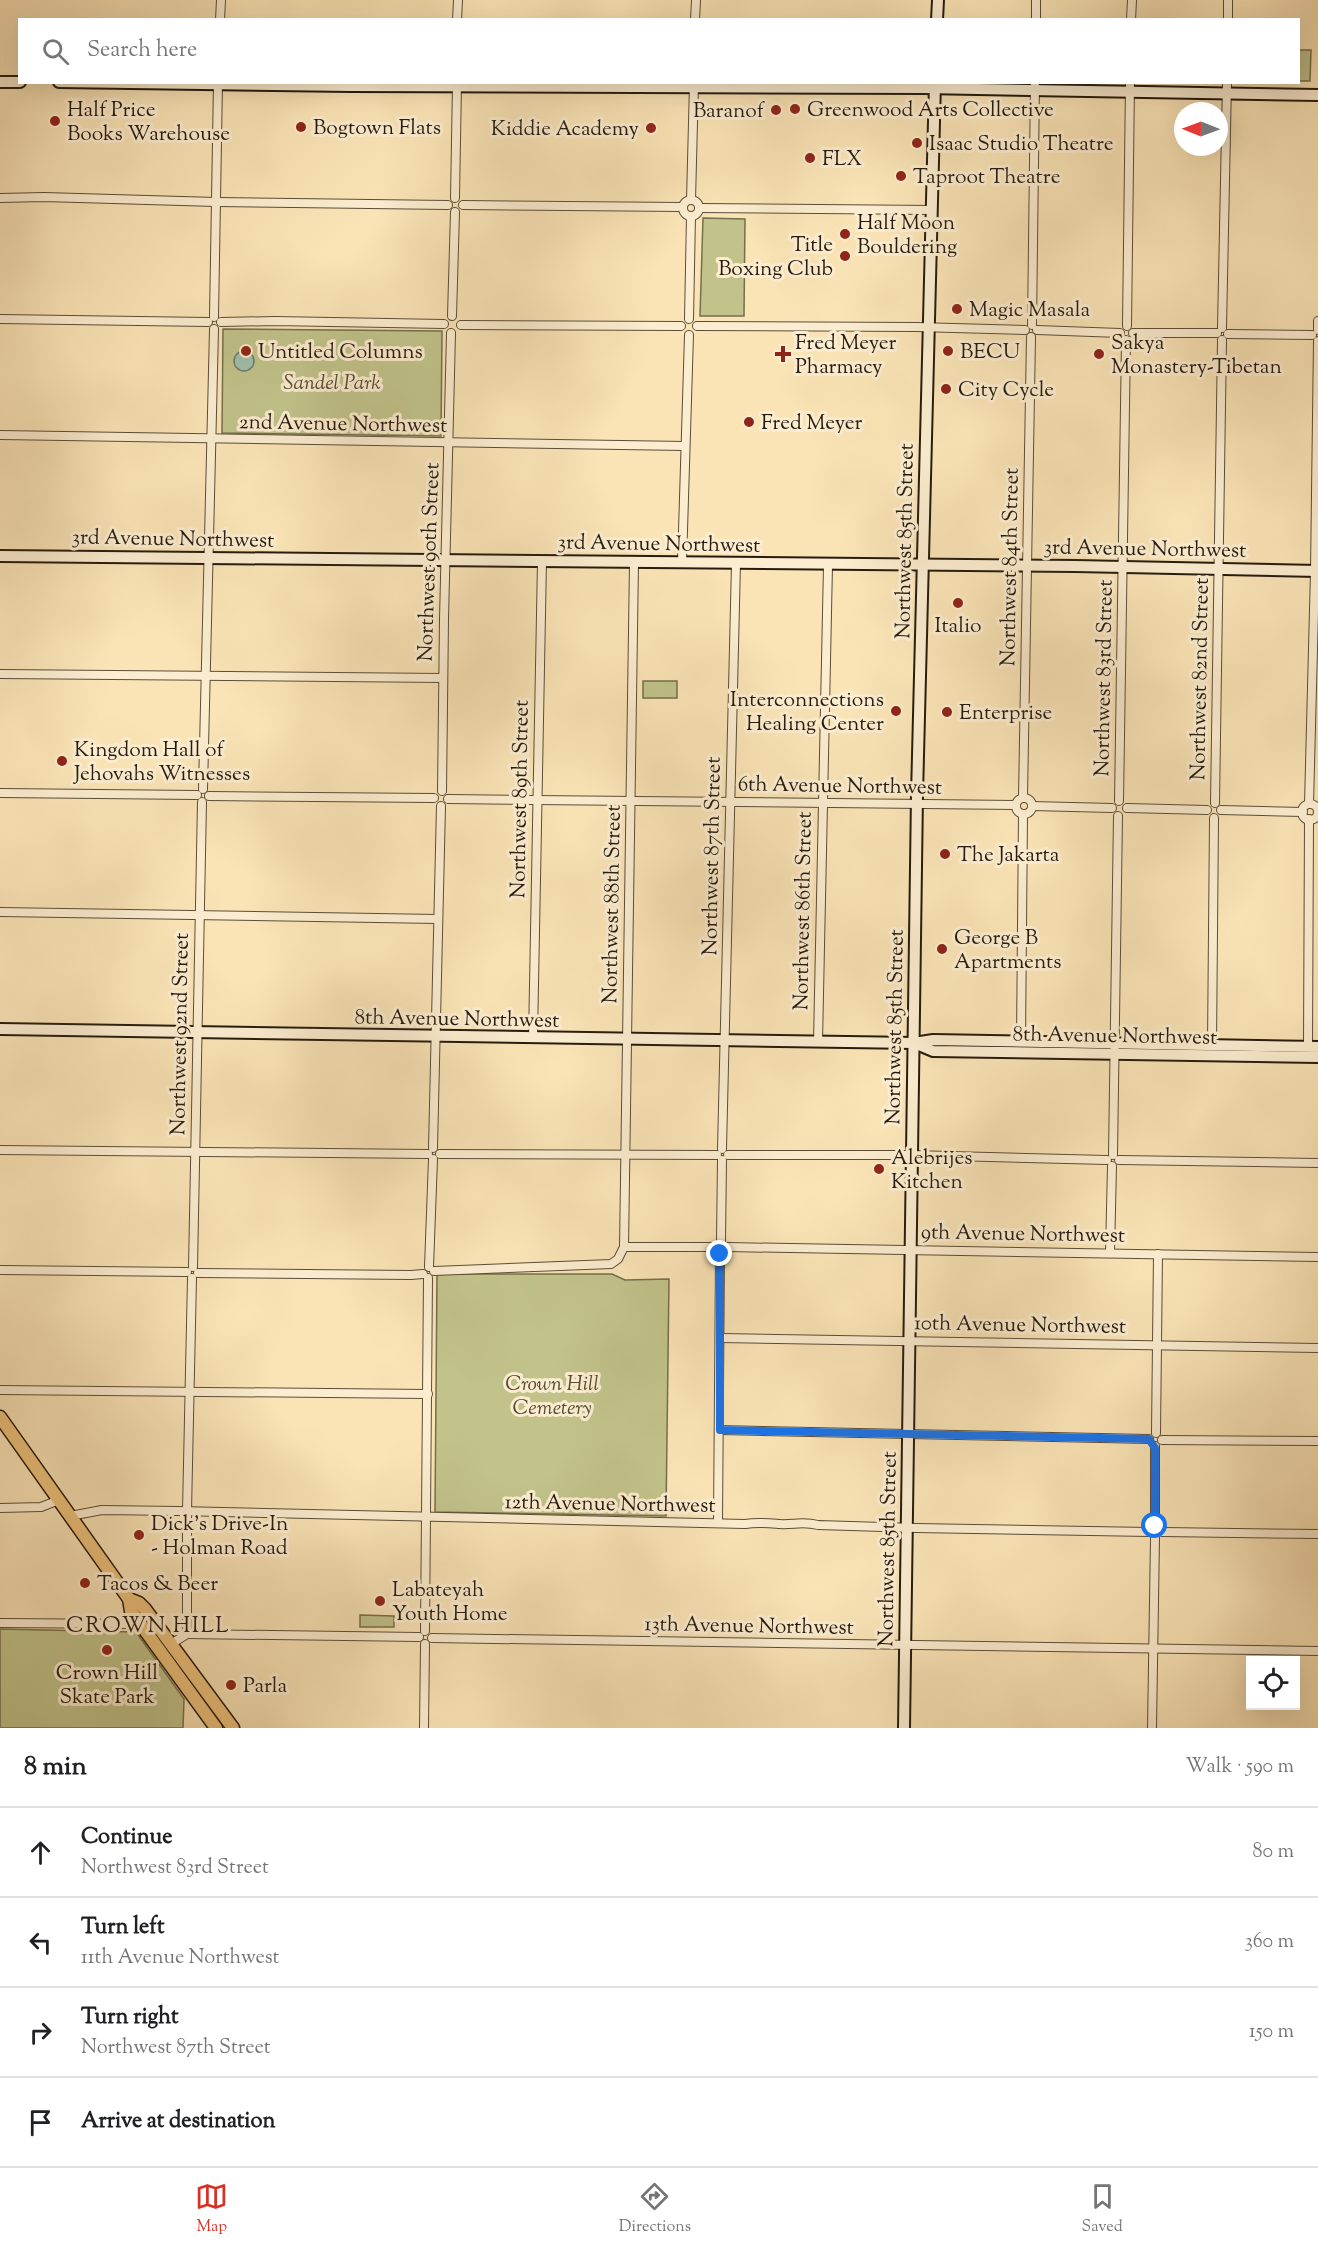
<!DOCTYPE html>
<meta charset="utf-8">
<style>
body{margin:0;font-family:"Sorts Mill Goudy",serif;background:#f6f6f6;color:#202124}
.controls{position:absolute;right:18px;bottom:18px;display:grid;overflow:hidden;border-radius:0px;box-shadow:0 6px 24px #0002}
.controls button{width:54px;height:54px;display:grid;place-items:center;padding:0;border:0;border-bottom:2px solid #e0e0e0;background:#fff;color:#202124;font:30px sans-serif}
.compass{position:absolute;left:1174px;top:102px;width:54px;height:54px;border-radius:50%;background:#fff;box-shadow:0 6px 24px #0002;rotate:271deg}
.stop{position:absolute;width:18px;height:18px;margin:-14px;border:4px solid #1a73e8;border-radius:50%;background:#fff}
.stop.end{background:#1a73e8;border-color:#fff;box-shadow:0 2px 6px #0008}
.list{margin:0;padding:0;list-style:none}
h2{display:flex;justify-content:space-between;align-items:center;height:78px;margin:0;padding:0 24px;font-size:26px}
h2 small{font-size:20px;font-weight:400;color:#757577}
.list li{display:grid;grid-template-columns:39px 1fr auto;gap:18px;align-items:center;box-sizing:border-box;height:90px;padding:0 24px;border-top:2px solid #e0e0e0}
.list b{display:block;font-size:22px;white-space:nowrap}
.list p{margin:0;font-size:20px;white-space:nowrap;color:#757577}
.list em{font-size:20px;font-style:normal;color:#757577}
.icon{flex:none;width:33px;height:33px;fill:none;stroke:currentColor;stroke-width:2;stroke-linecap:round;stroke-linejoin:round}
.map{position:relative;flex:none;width:1318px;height:1728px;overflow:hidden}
.search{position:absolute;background:#fff;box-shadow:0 6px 24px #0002;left:18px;right:18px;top:18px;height:66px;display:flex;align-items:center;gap:15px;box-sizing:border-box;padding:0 21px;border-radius:0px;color:#757577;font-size:22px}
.sheet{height:438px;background:#fff}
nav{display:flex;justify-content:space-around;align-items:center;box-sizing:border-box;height:84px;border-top:2px solid #e0e0e0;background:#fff;font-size:16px;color:#757577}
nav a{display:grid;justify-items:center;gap:3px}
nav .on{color:#d93025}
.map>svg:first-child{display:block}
.green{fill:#c1c38b;stroke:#746f4c;stroke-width:1.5}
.water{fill:#9ebfab;stroke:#6e7d6c;stroke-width:1.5}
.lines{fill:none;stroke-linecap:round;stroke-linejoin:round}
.street-casing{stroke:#5b4d38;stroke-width:10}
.secondary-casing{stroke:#261b0e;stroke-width:14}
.primary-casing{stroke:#261b0e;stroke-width:15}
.street{stroke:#fcedd0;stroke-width:8}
.secondary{stroke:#fcedd0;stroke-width:10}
.primary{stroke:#edc27b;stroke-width:12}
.route{stroke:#1a73e8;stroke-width:8}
.poi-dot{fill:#8f2418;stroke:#fcedd0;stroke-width:2}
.labels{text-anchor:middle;stroke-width:6;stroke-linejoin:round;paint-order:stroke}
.poi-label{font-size:21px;fill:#261b0e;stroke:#fcedd0;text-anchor:start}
.park-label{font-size:21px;font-style:italic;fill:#544d34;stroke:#fcedd0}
.street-label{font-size:21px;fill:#261b0e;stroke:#fcedd0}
.neighbourhood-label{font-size:22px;letter-spacing:1.5px;fill:#261b0e;stroke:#fcedd0}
</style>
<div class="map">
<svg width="1318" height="1728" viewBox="0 0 1318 1728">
<rect width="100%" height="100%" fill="#fae4b6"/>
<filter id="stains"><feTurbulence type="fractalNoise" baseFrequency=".00333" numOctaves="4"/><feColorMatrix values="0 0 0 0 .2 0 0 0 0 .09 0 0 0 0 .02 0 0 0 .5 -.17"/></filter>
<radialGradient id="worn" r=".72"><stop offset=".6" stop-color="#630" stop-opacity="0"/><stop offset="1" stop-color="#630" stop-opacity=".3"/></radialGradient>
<g class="green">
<polygon points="1299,50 1311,50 1310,81 1299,81"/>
<polygon points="703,218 745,219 744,316 700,316"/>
<polygon points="223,329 442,331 441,436 222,433"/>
<rect x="643" y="681" width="34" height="17"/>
<polygon points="437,1274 612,1274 625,1280 669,1279 666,1516 435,1512"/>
<polygon points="360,1615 394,1616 394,1627 360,1627"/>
<polygon points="0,1629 136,1632 184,1699 183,1728 0,1728"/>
</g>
<circle class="water" cx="244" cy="361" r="10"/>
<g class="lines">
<g class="street-casing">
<g id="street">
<polyline points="220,20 221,0"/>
<polyline points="457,20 458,0"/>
<polyline points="695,20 696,0"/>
<polyline points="1036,20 1036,0"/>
<polyline points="1131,20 1132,0"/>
<polyline points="1228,20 1228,0"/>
<polyline points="0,198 44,197 216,202 448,205"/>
<polyline points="455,198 457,84"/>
<circle cx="691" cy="208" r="8"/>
<polyline points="691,200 694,84"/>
<polyline points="463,205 683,207"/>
<polyline points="699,208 932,210"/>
<polyline points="452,316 455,212"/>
<polyline points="214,317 218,82"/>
<polyline points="0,319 208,322"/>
<polyline points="689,319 691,216"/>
<polyline points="221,322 275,321 444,324"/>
<polyline points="461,325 681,326"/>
<polyline points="1032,325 1035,82"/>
<polyline points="697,326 917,327 1025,330"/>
<polyline points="1127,326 1130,82"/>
<polyline points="1222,328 1227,82"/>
<polyline points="1037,330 1120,333"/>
<polyline points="1318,330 1318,321"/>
<polyline points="1133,333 1217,333"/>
<polyline points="1228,334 1312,335"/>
<polyline points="0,435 685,446"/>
<polyline points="682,563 689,335"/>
<polyline points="0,674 443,678"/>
<polyline points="203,789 214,329"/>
<polyline points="442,791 444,619 451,333"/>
<polyline points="0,793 197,795"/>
<polyline points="209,796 434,798"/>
<circle cx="1024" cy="806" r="8"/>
<polyline points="1023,798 1031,337"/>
<polyline points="448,799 1016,805"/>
<polyline points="1119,801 1126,340"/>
<polyline points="1215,803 1222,340"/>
<polyline points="1309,804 1315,571 1318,341"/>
<circle cx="1310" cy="812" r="8"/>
<polyline points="1032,806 1112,808"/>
<polyline points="1127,808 1207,810"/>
<polyline points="1221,810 1303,812"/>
<polyline points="0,912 438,919"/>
<polyline points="533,1038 542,561"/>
<polyline points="818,1042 828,565"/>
<polyline points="1021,1042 1023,814"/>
<polyline points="1212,1045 1214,818"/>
<polyline points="1308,1047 1309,819"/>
<polyline points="433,1148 441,806"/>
<polyline points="722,1149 736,563"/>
<polyline points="0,1150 428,1154"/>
<polyline points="440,1154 717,1155"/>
<polyline points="728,1155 912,1155 1107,1160"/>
<polyline points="1113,1155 1118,816"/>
<polyline points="1119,1160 1318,1163"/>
<polyline points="721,1241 722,1160"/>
<polyline points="624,1247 634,562"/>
<polyline points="727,1247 1318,1257"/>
<polyline points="1110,1253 1112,1166"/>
<polyline points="193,1267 202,802"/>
<polyline points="429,1267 433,1159"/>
<polyline points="0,1270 187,1272"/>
<polyline points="434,1271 611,1264 618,1259 624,1247 714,1247"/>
<polyline points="198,1273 411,1275 423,1274"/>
<polyline points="721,1338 1318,1348"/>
<polyline points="0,1390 428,1394"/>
<polyline points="720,1430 1149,1439"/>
<polyline points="1156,1433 1158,1254"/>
<polyline points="1162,1440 1318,1441"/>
<polyline points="0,1508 41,1507 59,1500"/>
<path d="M70,1516L102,1510L178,1511L745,1524C758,1522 767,1523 779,1524C794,1525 802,1521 818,1525L916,1528L1150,1532"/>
<polyline points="718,1523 720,1254"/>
<polyline points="1155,1526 1155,1446"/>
<polyline points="1162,1532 1318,1534"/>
<polyline points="0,1623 132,1624 137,1621"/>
<polyline points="425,1631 428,1278"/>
<polyline points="187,1634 187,1511 192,1278"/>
<polyline points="187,1634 419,1637"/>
<polyline points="432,1638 1318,1651"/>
<polyline points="171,1644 187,1634"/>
<polyline points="424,1728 425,1644"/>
<polyline points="1152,1728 1155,1538"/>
</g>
</g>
<g class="secondary-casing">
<g id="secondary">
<polyline points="937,20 938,0"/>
<polyline points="0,82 20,82"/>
<polyline points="59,82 351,86 923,88 1318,95"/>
<polyline points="0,556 1075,566 1318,571"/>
<polyline points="0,1029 914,1043 933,1040 1318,1047"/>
<polyline points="914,1043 933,1051 1318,1057"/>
<polyline points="904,1728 917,795 935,82"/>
</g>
</g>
<g class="primary-casing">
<g id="primary">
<polyline points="0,1417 129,1599 139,1603 145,1609 233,1728"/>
<polyline points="129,1599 131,1611 216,1728"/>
</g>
</g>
<use href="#street" class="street"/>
<use href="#secondary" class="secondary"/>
<use href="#primary" class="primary"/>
</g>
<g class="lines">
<polyline class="route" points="720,1254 720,1430 1149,1439 1155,1448 1155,1526"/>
</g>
<g class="poi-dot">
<circle cx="795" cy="109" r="6"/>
<circle cx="776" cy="110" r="6"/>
<circle cx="55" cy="121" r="6"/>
<circle cx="301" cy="127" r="6"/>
<circle cx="651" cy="128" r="6"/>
<circle cx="917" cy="143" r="6"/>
<circle cx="810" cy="158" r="6"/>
<circle cx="901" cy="176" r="6"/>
<circle cx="845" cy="234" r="6"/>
<circle cx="845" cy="256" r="6"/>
<circle cx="957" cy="309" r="6"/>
<circle cx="246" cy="351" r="6"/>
<circle cx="948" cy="351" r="6"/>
<path d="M780 345h6v6h6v6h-6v6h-6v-6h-6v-6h6z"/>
<circle cx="1099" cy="354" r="6"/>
<circle cx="946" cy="389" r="6"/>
<circle cx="749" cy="422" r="6"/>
<circle cx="958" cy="603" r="6"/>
<circle cx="896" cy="711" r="6"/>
<circle cx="947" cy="712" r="6"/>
<circle cx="62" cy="761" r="6"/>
<circle cx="945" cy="854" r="6"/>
<circle cx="942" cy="949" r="6"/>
<circle cx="879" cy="1169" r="6"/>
<circle cx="139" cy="1535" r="6"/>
<circle cx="85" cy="1583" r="6"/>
<circle cx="380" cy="1601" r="6"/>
<circle cx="107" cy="1650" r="6"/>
<circle cx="231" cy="1685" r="6"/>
</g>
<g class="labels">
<g class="poi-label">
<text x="67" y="116">Half Price<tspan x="67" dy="24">Books Warehouse</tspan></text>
<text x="807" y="116">Greenwood Arts Collective</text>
<text x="764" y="117" text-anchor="end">Baranof</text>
<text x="313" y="134">Bogtown Flats</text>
<text x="639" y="135" text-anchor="end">Kiddie Academy</text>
<text x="929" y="150">Isaac Studio Theatre</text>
<text x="822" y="165">FLX</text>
<text x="913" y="183">Taproot Theatre</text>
<text x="857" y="229">Half Moon<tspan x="857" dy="24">Bouldering</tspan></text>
<text x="833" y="251" text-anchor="end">Title<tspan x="833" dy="24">Boxing Club</tspan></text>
<text x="969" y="316">Magic Masala</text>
<text x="795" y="349">Fred Meyer<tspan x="795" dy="24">Pharmacy</tspan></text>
<text x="1111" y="349">Sakya<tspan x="1111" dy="24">Monastery-Tibetan</tspan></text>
<text x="258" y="358">Untitled Columns</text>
<text x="960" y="358">BECU</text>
<text x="958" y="396">City Cycle</text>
<text x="761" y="429">Fred Meyer</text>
<text x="958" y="632" text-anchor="middle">Italio</text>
<text x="884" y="706" text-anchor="end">Interconnections<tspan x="884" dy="24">Healing Center</tspan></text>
<text x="959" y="719">Enterprise</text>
<text x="74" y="756">Kingdom Hall of<tspan x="74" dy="24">Jehovahs Witnesses</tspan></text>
<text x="957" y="861">The Jakarta</text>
<text x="954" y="944">George B<tspan x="954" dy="24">Apartments</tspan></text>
<text x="891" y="1164">Alebrijes<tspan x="891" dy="24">Kitchen</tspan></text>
<text x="151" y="1530">Dick's Drive-In<tspan x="151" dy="24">- Holman Road</tspan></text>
<text x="97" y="1590">Tacos &amp; Beer</text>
<text x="392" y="1596">Labateyah<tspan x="392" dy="24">Youth Home</tspan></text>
<text x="107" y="1679" text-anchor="middle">Crown Hill<tspan x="107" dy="24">Skate Park</tspan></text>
<text x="243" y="1692">Parla</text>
</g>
<g class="park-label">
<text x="332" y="389">Sandel Park</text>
<text x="552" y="1390">Crown Hill<tspan x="552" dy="24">Cemetery</tspan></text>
</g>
<g class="street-label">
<text transform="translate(343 423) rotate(1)" y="7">2nd Avenue Northwest</text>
<text transform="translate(173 538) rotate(1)" y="7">3rd Avenue Northwest</text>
<text transform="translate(904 541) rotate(-89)" y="7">Northwest 85th Street</text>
<text transform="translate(659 543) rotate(1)" y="7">3rd Avenue Northwest</text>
<text transform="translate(1145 548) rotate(1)" y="7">3rd Avenue Northwest</text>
<text transform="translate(428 562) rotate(-88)" y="7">Northwest 90th Street</text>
<text transform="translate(1009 567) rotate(-89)" y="7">Northwest 84th Street</text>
<text transform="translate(1103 678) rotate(-89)" y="7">Northwest 83rd Street</text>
<text transform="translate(1199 679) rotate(-89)" y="7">Northwest 82nd Street</text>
<text transform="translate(840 785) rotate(1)" y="7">6th Avenue Northwest</text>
<text transform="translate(519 799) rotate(-89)" y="7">Northwest 89th Street</text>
<text transform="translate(711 856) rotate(-89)" y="7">Northwest 87th Street</text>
<text transform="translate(611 904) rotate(-89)" y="7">Northwest 88th Street</text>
<text transform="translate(802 911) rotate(-89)" y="7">Northwest 86th Street</text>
<text transform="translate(457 1018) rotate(1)" y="7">8th Avenue Northwest</text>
<text transform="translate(894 1027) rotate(-89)" y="7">Northwest 85th Street</text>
<text transform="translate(179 1034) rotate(-89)" y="7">Northwest 92nd Street</text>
<text transform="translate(1115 1035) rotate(1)" y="7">8th Avenue Northwest</text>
<text transform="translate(1023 1233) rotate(1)" y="7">9th Avenue Northwest</text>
<text transform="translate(1020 1324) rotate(1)" y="7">10th Avenue Northwest</text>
<text transform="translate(610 1503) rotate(1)" y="7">12th Avenue Northwest</text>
<text transform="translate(887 1549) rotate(-89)" y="7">Northwest 85th Street</text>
<text transform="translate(749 1625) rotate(1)" y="7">13th Avenue Northwest</text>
</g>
<g class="neighbourhood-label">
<text x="148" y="1632">CROWN HILL</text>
</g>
</g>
<rect width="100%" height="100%" filter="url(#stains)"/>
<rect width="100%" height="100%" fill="url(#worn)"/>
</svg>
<div class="controls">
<button><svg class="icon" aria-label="locate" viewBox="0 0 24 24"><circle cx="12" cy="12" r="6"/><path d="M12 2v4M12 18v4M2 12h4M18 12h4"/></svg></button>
</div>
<svg class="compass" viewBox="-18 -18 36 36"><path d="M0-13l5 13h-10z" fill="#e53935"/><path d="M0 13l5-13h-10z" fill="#757577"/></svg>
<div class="stop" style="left:1155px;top:1526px"></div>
<div class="stop end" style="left:720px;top:1254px"></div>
<div class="search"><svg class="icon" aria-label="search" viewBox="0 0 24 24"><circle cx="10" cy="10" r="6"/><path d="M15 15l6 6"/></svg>Search here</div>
</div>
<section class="sheet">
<h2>8 min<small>Walk · 590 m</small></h2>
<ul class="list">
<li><svg class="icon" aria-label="ahead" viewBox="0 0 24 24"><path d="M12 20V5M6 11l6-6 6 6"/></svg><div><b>Continue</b><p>Northwest 83rd Street</p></div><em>80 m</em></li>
<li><svg class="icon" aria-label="left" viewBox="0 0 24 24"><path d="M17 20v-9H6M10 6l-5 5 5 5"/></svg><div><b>Turn left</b><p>11th Avenue Northwest</p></div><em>360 m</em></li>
<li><svg class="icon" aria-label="right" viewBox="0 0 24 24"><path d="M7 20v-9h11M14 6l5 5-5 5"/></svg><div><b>Turn right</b><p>Northwest 87th Street</p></div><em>150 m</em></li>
<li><svg class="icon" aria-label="arrive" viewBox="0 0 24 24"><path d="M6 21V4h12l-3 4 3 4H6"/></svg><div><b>Arrive at destination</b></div></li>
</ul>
</section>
<nav>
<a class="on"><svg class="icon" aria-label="map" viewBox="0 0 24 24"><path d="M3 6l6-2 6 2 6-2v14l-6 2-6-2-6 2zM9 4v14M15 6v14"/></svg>Map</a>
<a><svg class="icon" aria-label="directions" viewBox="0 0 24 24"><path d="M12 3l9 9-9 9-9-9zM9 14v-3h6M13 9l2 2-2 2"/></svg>Directions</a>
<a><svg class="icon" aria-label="saved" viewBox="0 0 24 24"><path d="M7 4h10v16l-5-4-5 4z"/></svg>Saved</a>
</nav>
